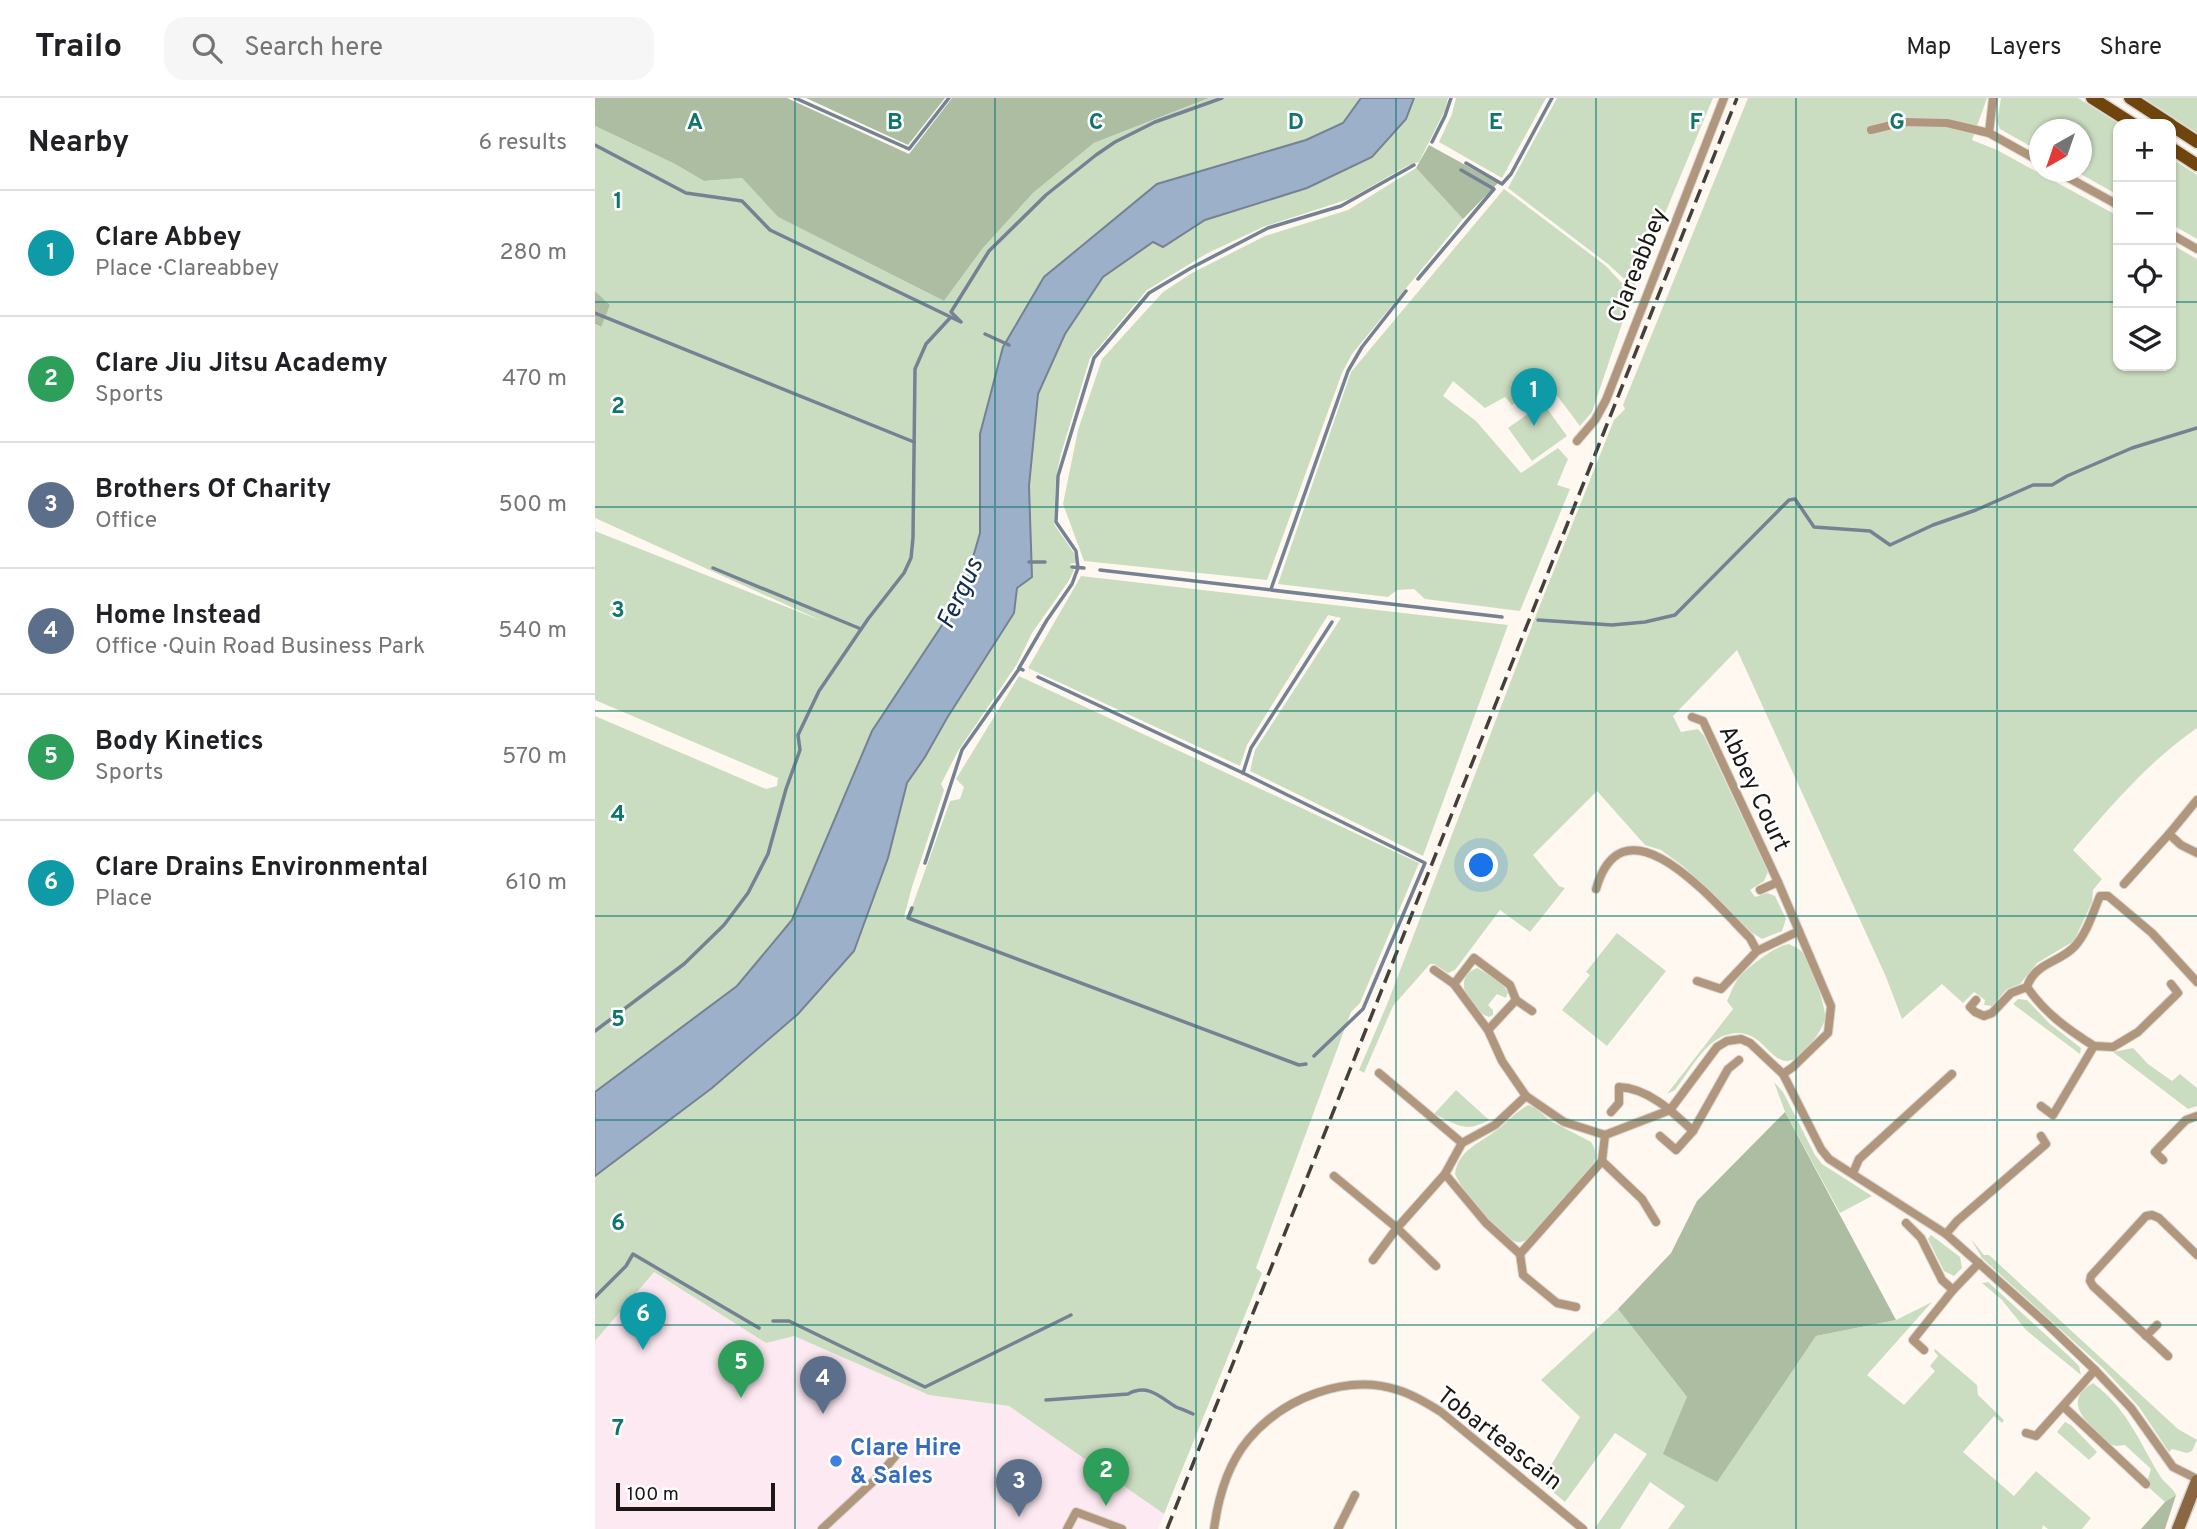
<!DOCTYPE html>
<meta charset="utf-8">
<style>
body{margin:0;font-family:Overpass,sans-serif;background:#f6f6f6;color:#202124}
.controls{position:absolute;right:21px;top:21px;display:grid;overflow:hidden;border-radius:14px;box-shadow:0 2px 5px #0004}
.controls button{width:63px;height:63px;display:grid;place-items:center;padding:0;border:0;border-bottom:2px solid #e0e0e0;background:#fff;color:#202124;font:35px sans-serif}
.compass{position:absolute;left:1434px;top:21px;width:63px;height:63px;border-radius:50%;background:#fff;box-shadow:0 2px 5px #0004;rotate:220deg}
.scale{position:absolute;left:21px;bottom:18px;width:159px;box-sizing:border-box;padding-left:7px;border:4px solid #1a1714;border-top:0;font-size:19px;line-height:24px;white-space:nowrap;color:#1a1714;-webkit-text-stroke:5px #fff;paint-order:stroke}
.you{position:absolute;left:887px;top:768px;width:24px;height:24px;margin:-18px;border:5px solid #fff;border-radius:50%;background:#1a73e8;box-shadow:0 0 0 10px #1a73e833}
.badge{display:grid;place-items:center;width:46px;height:46px;border-radius:50%;background:#2563eb;color:#fff;font-size:23px;font-weight:700}
.pin{position:absolute;translate:-50% -58px;filter:drop-shadow(0 2px 4px #0008)}
.pin::after{content:'';position:absolute;top:37px;width:24px;height:21px;background:inherit;clip-path:polygon(0 0,100% 0,50% 100%)}
.list{margin:0;padding:0;list-style:none}
h2{display:flex;justify-content:space-between;align-items:center;height:91px;margin:0;padding:0 28px;font-size:30px}
h2 small{font-size:23px;font-weight:400;color:#757577}
.list li{display:grid;grid-template-columns:46px 1fr auto;gap:21px;align-items:center;box-sizing:border-box;height:126px;padding:0 28px;border-top:2px solid #e0e0e0}
.list b{display:block;font-size:26px;white-space:nowrap}
.list p{margin:0;font-size:23px;white-space:nowrap;color:#757577}
.list em{font-size:23px;font-style:normal;color:#757577}
.icon{flex:none;width:38px;height:38px;fill:none;stroke:currentColor;stroke-width:2;stroke-linecap:round;stroke-linejoin:round}
.map{position:relative;flex:none;width:1602px;height:1431px;overflow:hidden}
header{display:flex;align-items:center;gap:42px;box-sizing:border-box;height:98px;padding:0 35px;background:#fff;border-bottom:2px solid #e0e0e0}
header strong{font-size:33px}
nav{display:flex;gap:38px;margin-inline-start:auto;font-size:24px}
.search{width:490px;height:63px;background:#f6f6f6;display:flex;align-items:center;gap:18px;box-sizing:border-box;padding:0 24px;border-radius:21px;color:#757577;font-size:26px}
main{display:flex}
aside{flex:1;background:#fff}
.map>svg:first-child{display:block}
.commercial{fill:#fde9f1}
.green{fill:#cbddc1}
.forest{fill:#acbda2}
.water{fill:#9cb0ca;stroke:#758293;stroke-width:2}
.lines{fill:none;stroke-linecap:round;stroke-linejoin:round}
.stream{stroke:#758293;stroke-width:3.5}
.street-casing{stroke:#dad4ce;stroke-width:10}
.secondary-casing{stroke:#dad4ce;stroke-width:15}
.primary-casing{stroke:#dad4ce;stroke-width:15}
.street{stroke:#af967d;stroke-width:8}
.secondary{stroke:#8a6740;stroke-width:12}
.primary{stroke:#6f450d;stroke-width:12}
.rail{stroke:#43403c;stroke-width:3.5;stroke-dasharray:14 7;stroke-linecap:butt}
.grid{fill:none;stroke:#0f766e;stroke-width:2;stroke-opacity:0.55}
.shop-dot{fill:#3f7fe0;stroke:#fff;stroke-width:2.5}
.labels{text-anchor:middle;stroke-width:5;stroke-linejoin:round;paint-order:stroke}
.street-label{font-size:24px;fill:#1a1714;stroke:#fff}
.shop-label{font-size:24px;font-weight:bold;fill:#366cbe;stroke:#fff;text-anchor:start}
.water-label{font-size:26px;font-style:italic;fill:#102c4f;stroke:#fff}
.grid-label{font-size:23px;text-anchor:middle;font-weight:bold;fill:#0f766e;stroke:#fff;stroke-width:5;stroke-linejoin:round;paint-order:stroke}
</style>
<header>
<strong>Trailo</strong>
<div class="search"><svg class="icon" aria-label="search" viewBox="0 0 24 24"><circle cx="10" cy="10" r="6"/><path d="M15 15l6 6"/></svg>Search here</div>
<nav><a>Map</a><a>Layers</a><a>Share</a></nav>
</header>
<main>
<aside>
<h2>Nearby<small>6 results</small></h2>
<ul class="list">
<li><span class="badge" style="background:#0f9aa8">1</span><div><b>Clare Abbey</b><p>Place · Clareabbey</p></div><em>280 m</em></li>
<li><span class="badge" style="background:#2e9e5b">2</span><div><b>Clare Jiu Jitsu Academy</b><p>Sports</p></div><em>470 m</em></li>
<li><span class="badge" style="background:#5c6f8a">3</span><div><b>Brothers Of Charity</b><p>Office</p></div><em>500 m</em></li>
<li><span class="badge" style="background:#5c6f8a">4</span><div><b>Home Instead</b><p>Office · Quin Road Business Park</p></div><em>540 m</em></li>
<li><span class="badge" style="background:#2e9e5b">5</span><div><b>Body Kinetics</b><p>Sports</p></div><em>570 m</em></li>
<li><span class="badge" style="background:#0f9aa8">6</span><div><b>Clare Drains Environmental</b><p>Place</p></div><em>610 m</em></li>
</ul>
</aside>
<div class="map">
<svg width="1602" height="1431" viewBox="0 0 1602 1431">
<rect width="100%" height="100%" fill="#fff8f1"/>
<polygon class="commercial" points="58,1174 171,1245 199,1238 334,1297 414,1308 569,1416 563,1431 0,1431 0,1243"/>
<g class="green">
<polygon points="614,0 766,0 748,25 711,42 562,86 408,249 385,336 385,435 367,497 277,633 197,822 142,888 0,994 0,618 171,691 182,688 183,680 0,602 0,433 227,523 0,420 0,226 5,229 15,207 0,193 0,28 80,66 109,83 147,80 183,119 349,203 388,150 438,95 499,45"/>
<polygon points="819,0 853,0 850,12 824,64 812,68 754,101 668,129 611,156 552,192 495,260 466,356 461,379 459,426 479,455 481,465 475,466 479,472 473,484 437,535 422,566 363,653 346,686 349,692 317,789 309,819 313,820 355,703 365,701 369,689 361,681 424,578 824,765 765,905 756,914 661,1170 667,1175 569,1416 414,1308 334,1297 199,1238 171,1245 59,1174 0,1243 0,1078 117,990 203,916 259,853 293,760 312,685 330,659 352,620 418,515 422,490 437,478 434,388 443,296 470,236 508,179 558,144 568,149 610,122 712,90 811,21"/>
<polygon points="861,0 951,0 907,80 844,44 857,16"/>
<polygon points="962,0 1118,0 1039,190 1013,166 913,90"/>
<path d="M1153,0H1392L1377,42L1402,52L1523,118V268H1576V146L1602,161V630C1554,663 1516,708 1478,752L1507,781L1498,792L1497,804L1479,843L1442,865L1425,886L1412,891L1397,908L1389,907L1390,902L1379,894L1368,905L1347,886L1307,921L1291,879L1142,552L1078,618L1086,634L1103,631L1109,638L1173,774L1169,783L1155,792L1160,799L1172,795L1180,798L1191,821L1187,833L1167,841L1156,834L1088,768L1066,752L1050,747L1002,693L938,757L964,788L970,790L935,834L905,812L860,872L853,875L839,866H835L798,908L769,975L764,972L793,904L941,517L1019,322L1030,311L1028,307Z"/>
<polygon points="1406,0 1483,0 1524,26 1523,97 1482,74 1486,74 1486,32 1444,32 1444,53 1405,31 1402,24"/>
<polygon points="1549,0 1602,0 1602,35"/>
<polygon points="1576,60 1602,77 1602,141 1576,126"/>
<polygon points="821,70 868,121 757,256 747,275 672,482 489,463 468,406 483,332 507,261 568,194 597,175 670,138 753,112"/>
<polygon points="909,91 1011,168 1037,196 997,314 985,328 951,283 917,307 910,299 890,310 858,283 848,298 881,323 926,375 963,350 973,361 962,387 975,391 925,513 830,501 819,491 802,492 793,499 683,486 756,274"/>
<polygon points="948,305 972,338 937,363 913,330"/>
<polygon points="486,478 913,527 828,758 655,673 660,652 746,520 733,517 652,647 645,668 433,570"/>
<polygon points="1022,835 1071,873 1012,948 967,912 995,877 991,874"/>
<path d="M1194,846C1199,849 1204,850 1208,855C1215,866 1232,909 1230,921C1228,932 1208,959 1197,962C1174,970 1168,925 1131,937C1109,944 1094,974 1080,992L1072,996L1138,911L1132,903C1135,897 1138,888 1142,882C1150,871 1181,847 1194,846Z"/>
<path d="M882,870L906,884L913,894L911,900L902,896L893,907L898,912V917L894,919C877,913 854,881 882,870Z"/>
<polygon points="1423,901 1432,902 1455,926 1486,950 1485,956 1418,906"/>
<polygon points="1538,950 1553,966 1577,983 1585,976 1602,990 1602,1008 1593,1011 1518,954"/>
<polygon points="1179,984 1188,994 1220,1057 1227,1066 1277,1098 1245,1115 1190,1014"/>
<path d="M861,992L894,1022C869,1036 862,1026 839,1016Z"/>
<path d="M933,1007L941,1010L954,1022L996,1044C1001,1051 1001,1057 999,1065L935,1139C930,1143 926,1146 919,1143C902,1137 867,1093 860,1076C863,1052 885,1045 902,1032C912,1024 921,1014 933,1007Z"/>
<polygon points="1336,1137 1365,1159 1367,1170 1359,1178 1349,1173 1333,1141"/>
<polygon points="1376,1141 1389,1157 1394,1157 1583,1331 1602,1342 1597,1353 1592,1355 1577,1351 1574,1354 1544,1309 1508,1270 1387,1160"/>
<polygon points="1393,1184 1475,1259 1484,1268 1486,1277 1431,1232 1407,1202 1387,1185"/>
<polygon points="1337,1204 1272,1277 1309,1307 1340,1273 1335,1268 1343,1258 1339,1253 1340,1251 1382,1287 1383,1297 1409,1322 1407,1325 1399,1318 1368,1354 1419,1398 1441,1373 1496,1420 1487,1431 1453,1431 1448,1427 1447,1431 1073,1431 1090,1408 1055,1384 1025,1431 1002,1431 1000,1430 1052,1356 1020,1335 970,1404 946,1384 985,1319 946,1282 1023,1211 1092,1299 1121,1383 1221,1238 1301,1222"/>
<path d="M1498,1285C1533,1311 1545,1346 1567,1381C1572,1387 1578,1390 1581,1397L1570,1404L1551,1387L1556,1371L1530,1347L1521,1348L1515,1346C1497,1328 1463,1305 1498,1285Z"/>
<polygon points="1470,1324 1476,1327 1502,1354 1494,1362 1462,1334"/>
</g>
<g class="forest">
<polygon points="0,0 192,0 314,56 357,0 614,0 499,45 438,95 388,150 349,203 183,119 147,80 109,83 80,66 0,28"/>
<polygon points="211,0 350,0 313,47"/>
<polygon points="834,47 903,85 868,121 821,70"/>
<polygon points="0,193 15,207 6,229 0,226"/>
<polygon points="1190,1014 1301,1222 1221,1238 1122,1384 1068,1356 1092,1299 1023,1211 1076,1155 1102,1103"/>
<polygon points="1581,1397 1570,1431 1546,1431 1570,1404"/>
</g>
<polygon class="water" points="766,0 819,0 811,21 777,59 712,90 610,122 568,149 558,144 508,179 470,236 443,296 434,388 437,479 422,490 419,515 352,620 330,659 312,685 293,760 259,853 203,916 117,990 0,1078 0,994 142,888 197,822 277,633 367,497 385,435 385,336 408,249 449,179 562,86 711,42 748,25"/>
<g class="lines">
<g class="stream">
<polyline points="200,0 314,51 354,0"/>
<polyline points="837,44 850,18 856,0"/>
<polyline points="0,47 91,95 147,103 175,132 366,224"/>
<polyline points="871,65 907,86 916,76 957,0"/>
<polyline points="823,181 899,91 866,72"/>
<polyline points="0,215 319,344"/>
<polyline points="365,223 356,214 394,153 451,97 501,57 520,44 560,24 627,0"/>
<polyline points="390,236 414,247"/>
<polyline points="434,464 450,464"/>
<polyline points="477,469 489,470"/>
<polyline points="118,470 266,531"/>
<polyline points="505,472 907,519"/>
<polyline points="676,491 753,273 767,249 811,193"/>
<polyline points="943,522 1017,527 1050,524 1080,517 1194,402 1200,401 1219,429 1275,433 1295,447 1338,427 1381,412 1438,387 1457,387 1472,378 1537,350 1602,330"/>
<polyline points="428,572 424,570 452,522 477,486 483,470 481,453 461,424 463,378 499,260 554,195 596,170 673,130 746,108 819,67"/>
<polyline points="443,579 648,675 830,765 768,911 719,958"/>
<polyline points="648,675 656,650 737,524"/>
<polyline points="330,765 367,652 424,571"/>
<polyline points="317,810 313,820 704,967 711,966"/>
<polyline points="0,933 89,866 129,827 153,795 173,756 191,691 205,652 203,637 224,593 273,521 309,475 316,460 318,440 320,271 331,246 355,220"/>
<polyline points="0,1199 31,1168 38,1156 164,1230"/>
<polyline points="178,1223 194,1223 330,1289 476,1217"/>
<path d="M451,1302L533,1296C553,1285 565,1299 581,1309C586,1311 592,1313 598,1316"/>
</g>
<g class="street-casing">
<g id="street">
<polyline points="1276,32 1309,24 1352,25 1394,35 1444,63"/>
<polyline points="1394,35 1398,0"/>
<polyline points="1463,74 1523,107"/>
<polyline points="1576,136 1602,151"/>
<polyline points="982,343 1000,322 1011,302 1129,0"/>
<polyline points="1097,619 1108,623 1183,784 1236,908 1233,935 1198,969 1188,976"/>
<polyline points="1574,736 1602,702"/>
<polyline points="1529,786 1574,736 1586,747 1602,755"/>
<path d="M1001,791C1029,694 1120,805 1155,840L1162,853"/>
<polyline points="1165,792 1183,784"/>
<polyline points="1102,883 1126,891 1162,853 1204,833"/>
<polyline points="859,886 879,860 915,887 921,902"/>
<path d="M1432,889C1450,915 1472,931 1499,948"/>
<path d="M1381,902L1375,909L1380,914L1389,918L1397,915L1416,895L1432,889C1440,864 1465,865 1480,848C1492,835 1498,814 1505,798H1513L1557,835L1602,884"/>
<polyline points="893,932 921,902 937,913"/>
<polyline points="784,975 867,1045"/>
<polyline points="931,998 969,1024 1010,1037"/>
<polyline points="1446,1008 1458,1017 1499,948 1518,949 1543,934 1583,895 1576,886"/>
<polyline points="1075,1012 1122,949 1132,943 1146,941 1155,945 1188,976 1226,1051 1234,1061 1351,1136 1452,1226 1500,1272 1536,1310 1578,1369 1602,1381"/>
<path d="M1016,1014L1024,1005V989C1053,990 1078,1014 1098,1033"/>
<polyline points="1065,1038 1081,1052 1098,1033 1133,971 1144,962"/>
<polyline points="1568,1062 1560,1054 1591,1022 1602,1018"/>
<polyline points="1007,1063 1010,1037 1075,1012"/>
<polyline points="1258,1075 1264,1061 1357,976"/>
<polyline points="850,1076 891,1125 925,1156 1007,1063 1047,1101 1061,1124"/>
<polyline points="739,1078 802,1130 841,1168"/>
<polyline points="1311,1125 1326,1140 1347,1182 1358,1192"/>
<polyline points="1351,1136 1362,1123 1451,1046 1446,1038"/>
<polyline points="925,1156 928,1177 962,1205 981,1209"/>
<polyline points="778,1162 802,1130 850,1076 867,1045 900,1027 931,998 907,963 893,932 859,886 839,872"/>
<polyline points="1551,1238 1562,1227"/>
<polyline points="1329,1252 1318,1242 1358,1192 1384,1165"/>
<polyline points="1573,1258 1498,1188 1495,1183 1496,1178 1551,1118 1557,1117 1564,1120 1602,1157"/>
<polyline points="1469,1309 1551,1386"/>
<polyline points="1431,1335 1441,1338 1500,1272"/>
<polyline points="227,1431 283,1379 302,1356"/>
<polyline points="472,1431 481,1414 527,1431"/>
<path d="M619,1431C623,1401 633,1366 653,1342C688,1300 751,1275 803,1292C819,1297 832,1305 846,1314L988,1431"/>
<polyline points="743,1431 760,1397"/>
</g>
</g>
<g class="secondary-casing">
<polyline id="secondary" points="1583,1431 1602,1383"/>
</g>
<g class="primary-casing">
<g id="primary">
<polyline points="1497,0 1538,26"/>
<polyline points="1535,0 1575,26"/>
<polyline points="1576,27 1602,44"/>
<polyline points="1576,50 1602,67"/>
</g>
</g>
<use href="#street" class="street"/>
<use href="#secondary" class="secondary"/>
<use href="#primary" class="primary"/>
<polyline class="rail" points="572,1431 1142,0"/>
</g>
<path class="grid" d="M200,0V1431M400,0V1431M601,0V1431M801,0V1431M1001,0V1431M1201,0V1431M1402,0V1431M0,204H1523M1576,204H1602M0,409H1602M0,613H1602M0,818H1602M0,1022H1602M0,1227H1602"/>
<circle class="shop-dot" cx="241" cy="1363" r="7"/>
<g class="labels">
<g class="street-label">
<text transform="translate(1042 167) rotate(-68)" y="8">Clareabbey</text>
<text transform="translate(1160 690) rotate(65)" y="8">Abbey Court</text>
<text transform="translate(905 1340) rotate(38)" y="8">Tobarteascain</text>
</g>
<g class="shop-label">
<text x="255" y="1357">Clare Hire<tspan x="255" dy="28">&amp; Sales</tspan></text>
</g>
<g class="water-label">
<text transform="translate(364 495) rotate(-65)" y="9">Fergus</text>
</g>
</g>
<g class="grid-label">
<text x="100" y="31">A</text>
<text x="300" y="31">B</text>
<text x="501" y="31">C</text>
<text x="701" y="31">D</text>
<text x="901" y="31">E</text>
<text x="1101" y="31">F</text>
<text x="1302" y="31">G</text>
<text x="23" y="110">1</text>
<text x="23" y="315">2</text>
<text x="23" y="519">3</text>
<text x="23" y="723">4</text>
<text x="23" y="928">5</text>
<text x="23" y="1132">6</text>
<text x="23" y="1337">7</text>
</g>
</svg>
<div class="controls">
<button>+</button>
<button>−</button>
<button><svg class="icon" aria-label="locate" viewBox="0 0 24 24"><circle cx="12" cy="12" r="6"/><path d="M12 2v4M12 18v4M2 12h4M18 12h4"/></svg></button>
<button><svg class="icon" aria-label="layers" viewBox="0 0 24 24"><path d="M12 4l9 5-9 5-9-5zM3 14l9 5 9-5"/></svg></button>
</div>
<svg class="compass" viewBox="-18 -18 36 36"><path d="M0-13l5 13h-10z" fill="#e53935"/><path d="M0 13l5-13h-10z" fill="#757577"/></svg>
<div class="scale">100 m</div>
<div class="you"></div>
<div class="pin badge" style="left:939px;top:328px;background:#0f9aa8">1</div>
<div class="pin badge" style="left:511px;top:1408px;background:#2e9e5b">2</div>
<div class="pin badge" style="left:424px;top:1419px;background:#5c6f8a">3</div>
<div class="pin badge" style="left:228px;top:1316px;background:#5c6f8a">4</div>
<div class="pin badge" style="left:146px;top:1300px;background:#2e9e5b">5</div>
<div class="pin badge" style="left:48px;top:1252px;background:#0f9aa8">6</div>
</div>
</main>
